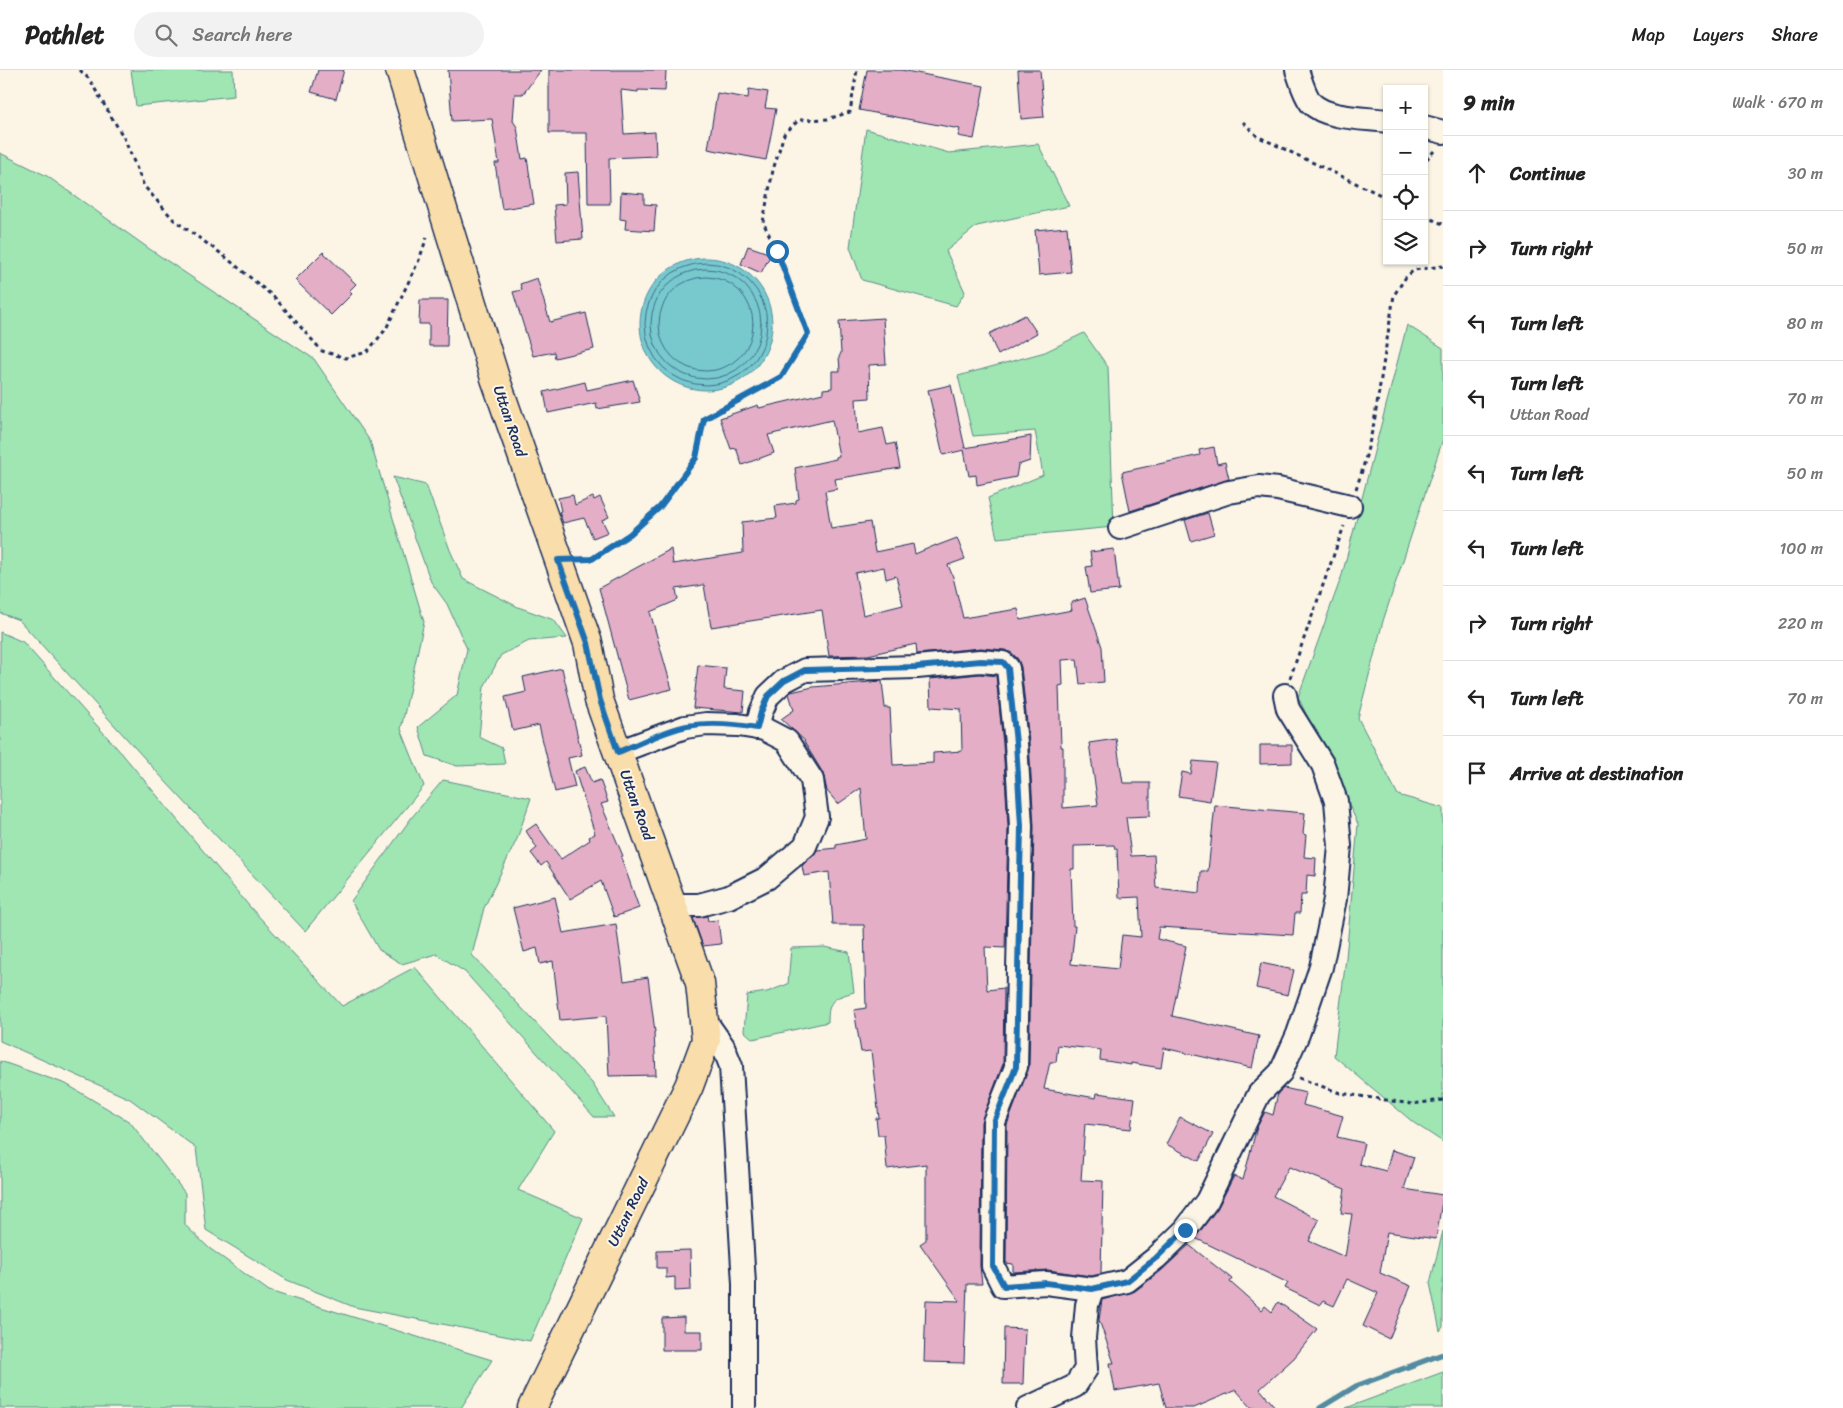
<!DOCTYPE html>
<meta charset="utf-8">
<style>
body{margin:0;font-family:Sriracha,sans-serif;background:#f2f2f2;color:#222}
.controls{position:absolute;right:15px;top:15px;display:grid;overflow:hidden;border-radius:0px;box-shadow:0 1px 4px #0004}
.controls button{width:45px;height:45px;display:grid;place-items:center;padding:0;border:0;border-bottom:1px solid #e0e0e0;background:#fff;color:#222;font:25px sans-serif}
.stop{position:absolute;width:15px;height:15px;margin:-11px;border:4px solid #1f6fb2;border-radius:50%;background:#fff}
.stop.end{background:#1f6fb2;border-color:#fff;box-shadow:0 1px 5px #0008}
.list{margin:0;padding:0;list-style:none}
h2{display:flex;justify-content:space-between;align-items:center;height:65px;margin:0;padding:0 20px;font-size:21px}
h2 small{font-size:16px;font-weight:400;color:#767676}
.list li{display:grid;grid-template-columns:32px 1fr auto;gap:15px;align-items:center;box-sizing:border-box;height:75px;padding:0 20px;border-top:1px solid #e0e0e0}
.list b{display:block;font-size:19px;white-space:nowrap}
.list p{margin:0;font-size:16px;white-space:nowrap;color:#767676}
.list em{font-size:16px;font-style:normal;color:#767676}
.icon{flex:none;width:28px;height:28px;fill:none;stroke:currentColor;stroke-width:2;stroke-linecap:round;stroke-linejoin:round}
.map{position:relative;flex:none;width:1443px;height:1338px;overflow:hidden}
header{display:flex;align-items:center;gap:30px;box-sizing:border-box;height:70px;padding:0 25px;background:#fff;border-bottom:1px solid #e0e0e0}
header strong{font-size:24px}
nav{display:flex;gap:28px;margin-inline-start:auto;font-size:18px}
.search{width:350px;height:45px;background:#f2f2f2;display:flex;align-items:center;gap:12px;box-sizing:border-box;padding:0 18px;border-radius:28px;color:#767676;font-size:19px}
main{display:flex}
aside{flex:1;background:#fff}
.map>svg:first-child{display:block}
.green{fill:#9fe6b3;stroke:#5d8a88}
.water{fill:#77c9ce;stroke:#528ba1}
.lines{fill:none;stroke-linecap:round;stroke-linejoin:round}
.shore{stroke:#406d8b;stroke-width:1}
.stream{stroke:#528ba1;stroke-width:5.5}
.building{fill:#e4aec6;stroke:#1b2f5e;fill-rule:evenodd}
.minor-casing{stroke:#1b2f5e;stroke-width:26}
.major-casing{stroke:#1b2f5e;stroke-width:31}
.path{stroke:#1b2f5e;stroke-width:3;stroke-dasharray:4 4;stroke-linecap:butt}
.minor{stroke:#fcf5e5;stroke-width:22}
.major{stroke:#f9ddab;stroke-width:28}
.route{stroke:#1f6fb2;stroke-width:6}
.labels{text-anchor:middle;stroke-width:4;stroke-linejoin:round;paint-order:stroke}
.street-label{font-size:15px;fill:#1b2f5e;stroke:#fcf5e5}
</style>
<header>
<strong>Pathlet</strong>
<div class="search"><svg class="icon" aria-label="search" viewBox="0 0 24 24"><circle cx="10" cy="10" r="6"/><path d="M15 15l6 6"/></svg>Search here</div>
<nav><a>Map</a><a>Layers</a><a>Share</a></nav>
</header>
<main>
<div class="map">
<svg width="1443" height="1338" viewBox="0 0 1443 1338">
<rect width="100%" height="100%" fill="#fcf5e5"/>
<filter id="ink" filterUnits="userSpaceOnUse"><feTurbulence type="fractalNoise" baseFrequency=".02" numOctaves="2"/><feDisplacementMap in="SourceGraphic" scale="10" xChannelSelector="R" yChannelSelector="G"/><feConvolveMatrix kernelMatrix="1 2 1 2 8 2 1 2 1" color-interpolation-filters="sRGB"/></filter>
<g filter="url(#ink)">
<g class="green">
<polygon points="131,0 233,0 234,26 136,36"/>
<polygon points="866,59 949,83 1038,74 1069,136 977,156 946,181 965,222 956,236 862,210 850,177"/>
<polygon points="0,83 47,106 151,180 314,289 370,371 424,552 401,659 424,716 305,861 166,712 19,550 0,543"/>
<polygon points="1407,255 1443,278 1443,369 1383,551 1358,648 1398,725 1443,738 1443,1072 1414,1053 1334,986 1346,888 1358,754 1298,627 1342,505"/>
<polygon points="1084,263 1108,297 1114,457 997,468 988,428 1043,405 1035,361 973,366 958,306 1045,282"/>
<polygon points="393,407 426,415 450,480 463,509 518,537 554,550 567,568 529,571 501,585 484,617 479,667 502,678 505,694 457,696 427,686 418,657 457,625 467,579 447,534 431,512"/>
<polygon points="0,562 23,572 124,686 250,837 342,936 415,897 554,1061 518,1120 583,1148 530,1271 354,1237 287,1210 206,1160 196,1078 130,1029 0,971"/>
<polygon points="443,710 531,728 517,769 484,838 472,885 592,1013 614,1047 594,1047 465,902 436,884 402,894 379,880 351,831 412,747"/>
<path d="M824,877L849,882L854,922C833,928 828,930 828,952L753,969L744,961L747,925L767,922L788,914L791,878Z"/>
<polygon points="0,991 66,1014 130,1052 185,1123 185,1155 209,1178 269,1221 492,1290 461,1338 0,1338"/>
<polygon points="1443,1161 1443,1257 1440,1261 1430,1213"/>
<polygon points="1443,1302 1443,1338 1346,1338"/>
</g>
<circle class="water" cx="706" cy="254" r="66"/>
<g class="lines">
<g class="shore">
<circle cx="706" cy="254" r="61"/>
<circle cx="706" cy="254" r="55"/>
<circle cx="706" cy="254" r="47"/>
</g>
<polyline class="stream" points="1320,1338 1356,1316 1443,1284"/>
</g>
<g class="building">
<polygon points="318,0 344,0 336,29 311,22"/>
<polygon points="448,0 541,0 523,24 515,24 513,51 517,57 522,89 527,88 534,134 502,139 495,93 499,93 492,49 452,51"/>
<polygon points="549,0 666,0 665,21 638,20 638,22 621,20 624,64 655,62 656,86 609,88 610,134 588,134 587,63 549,63"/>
<polygon points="867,0 901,0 984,16 974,69 958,66 960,59 859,40"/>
<polygon points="1018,0 1040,0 1044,47 1021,49"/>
<polygon points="749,19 768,22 765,38 776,39 766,90 708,79 717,23 748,28"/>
<polygon points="578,102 583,169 557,171 554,135 566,134 565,103"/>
<polygon points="621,122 644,124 644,134 656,135 654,161 625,159 626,150 620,149"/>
<polygon points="1067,157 1071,202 1039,205 1035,160"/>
<polygon points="748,176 771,184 761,203 741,194"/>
<polygon points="323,182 356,214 349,221 352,224 331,245 295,210"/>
<polygon points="537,208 550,252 586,243 594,279 555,288 554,282 533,286 513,222 522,220 520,214"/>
<polygon points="420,230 448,230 447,276 429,276 429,254 419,254"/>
<polygon points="1025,245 1037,263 998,285 989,264"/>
<path d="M883,248L886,294L869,295L870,328L856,329L858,363L883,358L887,375L895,373L900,398L835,409L837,419L825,421L831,458L870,452L875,482L913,474L915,484L936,475V476L957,468L965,489L948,495L953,507L963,548L1018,539L1020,550L1072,540L1070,533L1085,528L1102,577L1104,612L1080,614L1077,589L1062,590L1063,615L1059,616L1061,677H1063V738L1098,735L1089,673L1116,669L1123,713H1150V746L1126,747L1131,786L1154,785L1156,818L1200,823L1201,801H1208L1215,735L1305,743L1303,764L1306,765L1304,787L1316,788L1315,806L1307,805L1306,825H1301L1300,843H1295L1293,865L1159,857L1157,869L1186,876L1172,946L1259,966L1252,998L1164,978L1161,998L1131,993V995L1100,990L1101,980L1058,975L1056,992H1050L1044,1019L1096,1028L1097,1023L1135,1028L1131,1059L1085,1054L1081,1110L1103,1111L1101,1204L1091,1206L1048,1200L1013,1202V1194L1006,1193L1007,1055L1029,997L1034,756L1029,672L1021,597L1018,589L1012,583L1005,580L981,578L917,584L916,574L868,585L829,586L822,540L711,557L704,515L676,519L678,530L650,542L672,619L629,630L599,518L671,479L673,494L743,483L742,452L777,448L775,436L796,433V430L799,429L795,398L836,389V387L839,386L832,350L768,365L774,383L742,395L736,378L731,379L720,348L758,335L759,338L823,323V319L832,318V301H840L839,287L841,283L839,251ZM884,497L886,509L896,506L903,535L863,545L855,503ZM1114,775L1115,779H1117L1119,828L1139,827L1141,867L1122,865L1118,899L1071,894L1075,856H1073L1071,799H1074V776Z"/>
<polygon points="633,310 640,332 597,339 596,333 548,343 544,322 585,312 587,320"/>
<polygon points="951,315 965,378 1031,366 1030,391 1018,395 1016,407 977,415 976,405 969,406 964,380 943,385 928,320"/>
<polygon points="1214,377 1217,394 1225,392 1229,409 1130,441 1122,402 1200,385 1199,380"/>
<polygon points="573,425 575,435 593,427 594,430 600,427 609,447 602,450 608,462 593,468 584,448 563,453 559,442 561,441 558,428"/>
<polygon points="1208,443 1214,464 1191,471 1185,450"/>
<polygon points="1114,479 1119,520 1090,523 1086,497 1092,496 1090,482"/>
<polygon points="698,595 726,598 724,619 745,621 743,642 693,638"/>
<polygon points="562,598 582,685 568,688 575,717 555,722 539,655 513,661 505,627 526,622 523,607"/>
<polygon points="980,604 996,606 1003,674 1008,756 1005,878 985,877 987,920 1004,918 1003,994 981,1052 980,1196 982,1214 967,1214 964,1293 924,1292 926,1230 960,1231 920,1174 926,1170 926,1094 887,1099 884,1065 878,1065 876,1048 879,1048 871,981 861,982 854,940 866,938 864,855 833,855 829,802 804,806 802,796 817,780 836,778 836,775 866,769 861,718 838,734 827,721 823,703 804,672 805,671 781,649 794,640 789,624 791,622 813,617 882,611 885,638 890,638 893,695 933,693 933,683 962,681 961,639 931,637 930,609"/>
<polygon points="1260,675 1292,675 1292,693 1260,694"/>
<polygon points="1193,691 1216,693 1210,731 1178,726 1182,702 1191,704"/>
<polygon points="585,697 592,713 600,710 608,732 601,734 623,786 621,787 639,838 614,847 601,811 570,829 546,792 541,796 531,783 537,778 526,761 536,754 561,789 590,770 589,767 595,764 575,701"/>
<polygon points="555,827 563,863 616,854 624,911 648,907 655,962 654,962 656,1005 609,1006 606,946 560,950 553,891 540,894 537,878 524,882 513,838"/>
<polygon points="707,846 708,851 718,850 721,874 703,876 693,848"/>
<polygon points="1261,893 1294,900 1288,925 1256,918"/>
<path d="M1284,1018L1306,1023L1303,1035L1343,1046L1337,1067L1364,1073L1359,1094L1386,1101L1392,1080L1414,1087L1404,1119L1443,1125L1436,1169L1387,1162L1380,1203L1411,1216L1389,1269L1363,1256L1378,1223L1347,1209L1334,1236L1323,1231L1320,1235L1285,1218L1288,1213L1195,1168L1217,1139L1234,1106L1243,1110L1257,1057L1265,1042L1273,1045L1278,1023ZM1289,1097L1345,1119L1341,1143L1352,1144L1345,1187L1309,1171L1319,1150L1273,1126Z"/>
<polygon points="1180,1047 1213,1064 1199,1091 1166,1074"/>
<polygon points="1189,1175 1232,1209 1230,1212 1262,1240 1265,1236 1272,1242 1278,1232 1317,1259 1294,1288 1260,1319 1276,1338 1252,1338 1236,1320 1194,1338 1166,1338 1159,1313 1115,1321 1110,1293 1114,1293 1099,1250 1102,1230 1135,1221 1161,1201"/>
<polygon points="690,1180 691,1220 675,1221 675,1207 666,1208 666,1198 657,1198 657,1181"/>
<polygon points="684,1247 684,1261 702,1261 702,1280 662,1280 662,1248"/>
<polygon points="1004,1258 1025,1259 1023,1314 1003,1314"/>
</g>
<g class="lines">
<g class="minor-casing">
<g id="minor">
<path d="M1297,0C1301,11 1304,24 1311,33C1326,49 1366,48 1387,51"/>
<polyline points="1424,57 1443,62"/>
<polyline points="1120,458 1229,422 1259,417 1278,419 1350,436"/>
<polyline points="757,658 761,642 768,626 784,611 805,600 917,597 980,591 1003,593 1008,598 1016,673 1021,756 1016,997 994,1052 993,1196 1003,1216 1046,1213 1092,1219"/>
<polyline points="618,682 685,657 706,654 738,655 764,659 787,671 812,710 817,747 805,776 767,808 729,827 699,835 672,835"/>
<polyline points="704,949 723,976 731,996 744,1214 744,1338"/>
<polyline points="1028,1338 1075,1316 1086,1299 1084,1268 1087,1235 1092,1219 1127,1211 1156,1188 1185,1160 1207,1131 1259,1024 1281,1002 1298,964 1321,897 1335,829 1340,776 1336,731 1323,695 1288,639 1285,625"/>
</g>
</g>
<g class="major-casing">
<polyline id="major" points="400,0 495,308 588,573 599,630 700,913 706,970 689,1016 532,1338"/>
</g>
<g class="path">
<polyline points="80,0 89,9 124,68 144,116 174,150 223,185 275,228 322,281 346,288 367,282 386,259 419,190 427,167"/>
<polyline points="1243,52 1257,66 1387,128"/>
<polyline points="1424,97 1425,91 1434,81"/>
<polyline points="1424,146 1443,154"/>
<polyline points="1356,419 1363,398 1374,353 1394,225 1406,207 1414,200 1443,196"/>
<polyline points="582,489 592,489 630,464 660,437 696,388 704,349 781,307 808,264 777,181 763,152 773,100 784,64 799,50 828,49 850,42 857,0"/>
<polyline points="1290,608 1344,456"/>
<polyline points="1299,1008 1340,1023 1412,1034 1443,1030"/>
</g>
<use href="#minor" class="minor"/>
<use href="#major" class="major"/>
</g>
</g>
<g class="lines" filter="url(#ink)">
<path class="route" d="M777,181L808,264L781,307L704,349L696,388L660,437L630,464L592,489L558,490L588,573L600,630L618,682C638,674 666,660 687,656C710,652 734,654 757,658L761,642L768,626L784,611L805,600L917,597L980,591L1003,592L1008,598L1016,673L1021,756L1016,997L994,1052L993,1196L1004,1216L1046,1213L1092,1219L1127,1211L1156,1188L1185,1160"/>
</g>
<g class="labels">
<g class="street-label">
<text transform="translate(510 351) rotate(71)" y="5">Uttan Road</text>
<text transform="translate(637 735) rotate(70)" y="5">Uttan Road</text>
<text transform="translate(628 1142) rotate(-64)" y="5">Uttan Road</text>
</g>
</g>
</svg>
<div class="controls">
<button>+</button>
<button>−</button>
<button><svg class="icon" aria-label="locate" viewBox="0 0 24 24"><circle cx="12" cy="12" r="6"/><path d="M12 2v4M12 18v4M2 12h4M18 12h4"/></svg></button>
<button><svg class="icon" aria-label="layers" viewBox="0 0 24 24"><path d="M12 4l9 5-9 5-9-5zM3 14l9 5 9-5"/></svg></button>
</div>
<div class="stop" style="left:777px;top:181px"></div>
<div class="stop end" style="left:1185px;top:1160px"></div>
</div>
<aside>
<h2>9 min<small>Walk · 670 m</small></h2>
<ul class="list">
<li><svg class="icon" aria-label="ahead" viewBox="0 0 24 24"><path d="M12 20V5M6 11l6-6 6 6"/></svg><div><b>Continue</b></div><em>30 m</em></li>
<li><svg class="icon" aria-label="right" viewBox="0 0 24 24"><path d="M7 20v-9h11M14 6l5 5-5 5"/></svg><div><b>Turn right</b></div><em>50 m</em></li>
<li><svg class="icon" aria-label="left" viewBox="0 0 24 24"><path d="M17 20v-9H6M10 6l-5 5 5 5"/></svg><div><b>Turn left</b></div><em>80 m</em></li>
<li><svg class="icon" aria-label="left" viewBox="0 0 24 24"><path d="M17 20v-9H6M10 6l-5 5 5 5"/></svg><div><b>Turn left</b><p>Uttan Road</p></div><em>70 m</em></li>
<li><svg class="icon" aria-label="left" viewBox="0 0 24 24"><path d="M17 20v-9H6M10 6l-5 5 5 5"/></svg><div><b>Turn left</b></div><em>50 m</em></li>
<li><svg class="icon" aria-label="left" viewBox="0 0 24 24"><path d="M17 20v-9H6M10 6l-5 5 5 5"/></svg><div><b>Turn left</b></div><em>100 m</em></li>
<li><svg class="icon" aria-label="right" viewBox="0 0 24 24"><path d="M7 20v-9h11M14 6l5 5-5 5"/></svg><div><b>Turn right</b></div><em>220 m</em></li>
<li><svg class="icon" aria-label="left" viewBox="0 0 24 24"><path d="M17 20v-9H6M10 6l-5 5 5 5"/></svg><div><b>Turn left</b></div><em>70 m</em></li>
<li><svg class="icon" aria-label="arrive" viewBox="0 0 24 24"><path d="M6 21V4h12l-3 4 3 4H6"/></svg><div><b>Arrive at destination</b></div></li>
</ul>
</aside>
</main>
